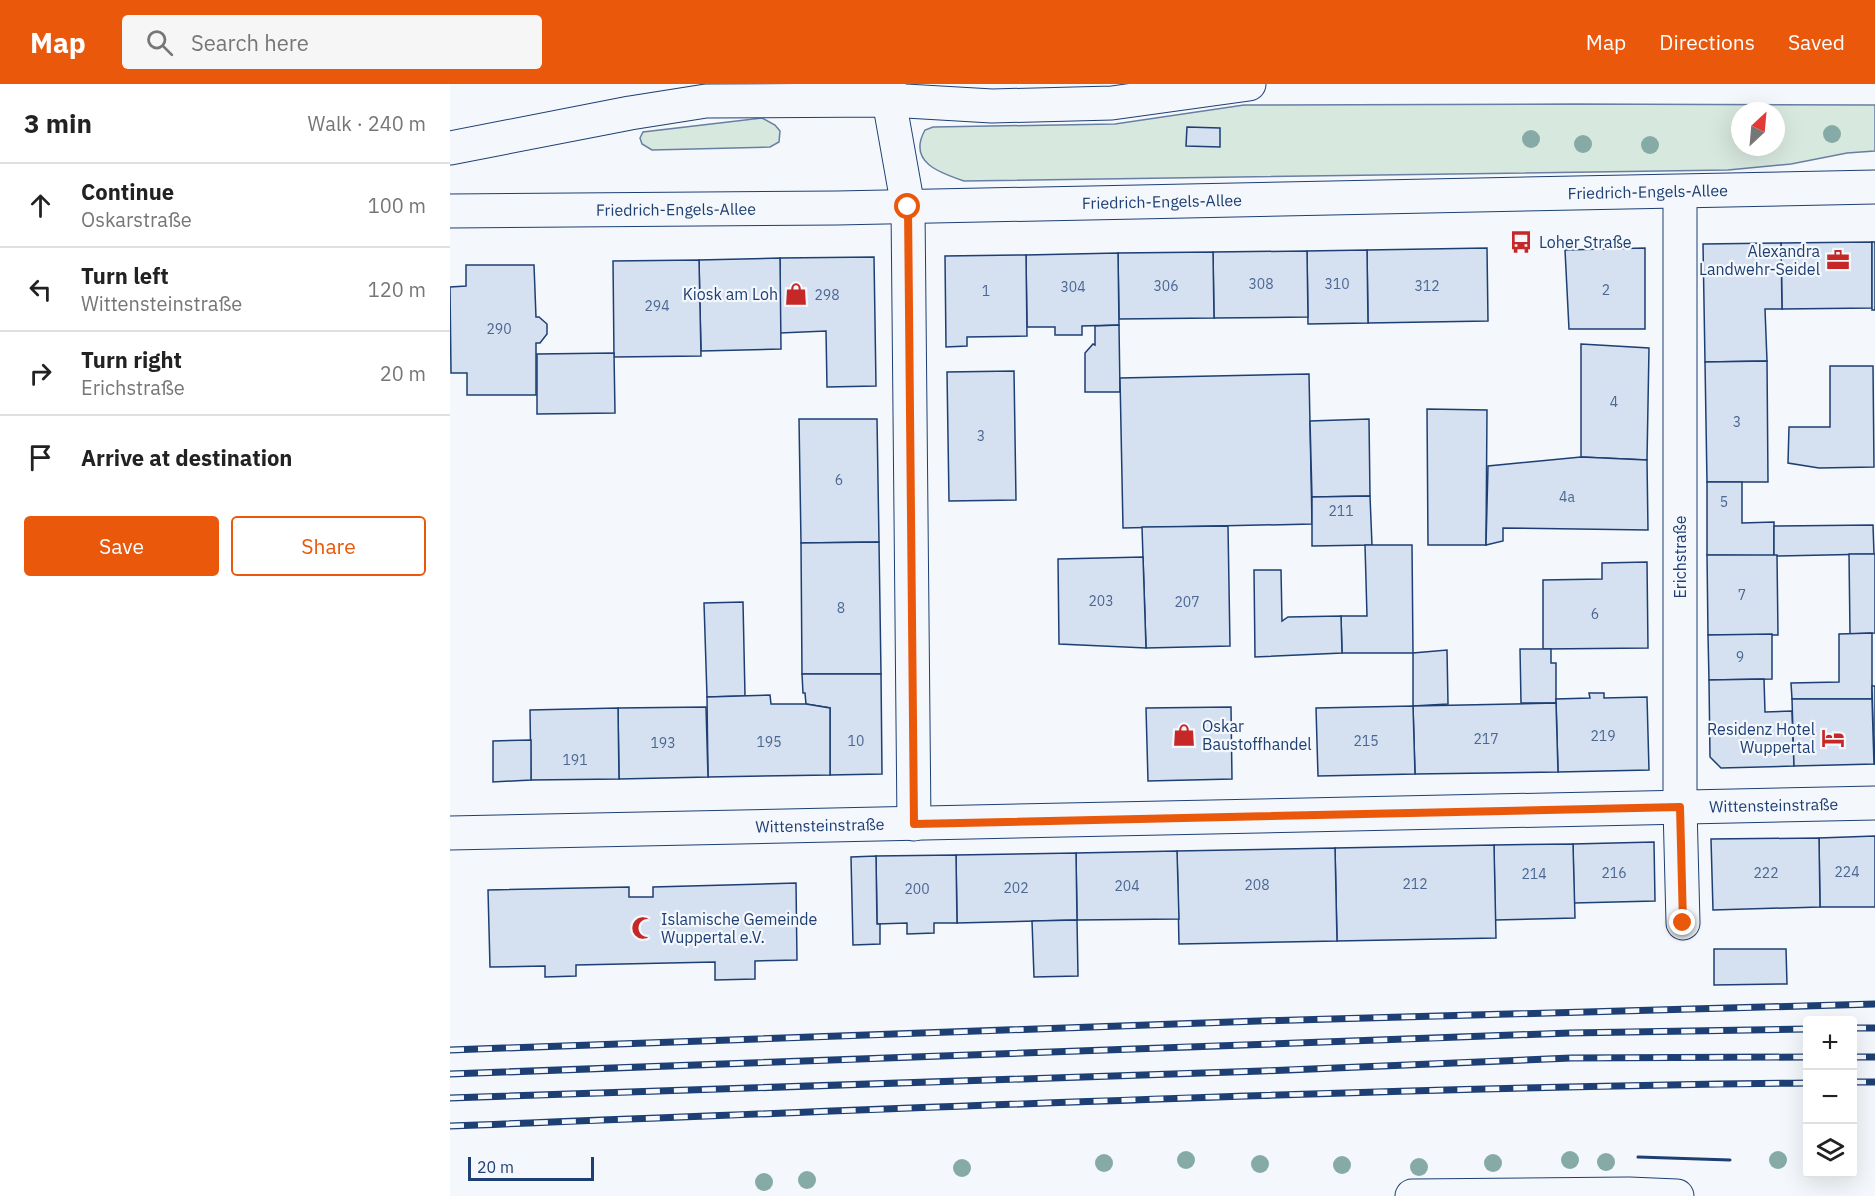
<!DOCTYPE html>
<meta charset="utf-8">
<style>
body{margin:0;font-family:"IBM Plex Sans",sans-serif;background:#f6f6f6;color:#222}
.controls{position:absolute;right:18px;bottom:18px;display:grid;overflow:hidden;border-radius:6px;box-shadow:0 6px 24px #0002}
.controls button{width:54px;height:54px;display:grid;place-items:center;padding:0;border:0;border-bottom:2px solid #e0e0e0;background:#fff;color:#222;font:30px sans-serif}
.compass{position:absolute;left:1281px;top:18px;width:54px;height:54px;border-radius:50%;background:#fff;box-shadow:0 6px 24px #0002;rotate:26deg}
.scale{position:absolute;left:18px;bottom:15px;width:126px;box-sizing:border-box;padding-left:6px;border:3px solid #1d3f73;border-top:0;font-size:16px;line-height:21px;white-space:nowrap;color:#1d3f73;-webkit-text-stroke:4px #f4f7fb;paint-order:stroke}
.stop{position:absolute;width:18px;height:18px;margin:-14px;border:4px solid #ea580c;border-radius:50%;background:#fff}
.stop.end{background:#ea580c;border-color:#fff;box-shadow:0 2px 6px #0008}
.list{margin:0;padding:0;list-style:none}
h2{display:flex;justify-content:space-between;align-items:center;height:78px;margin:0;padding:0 24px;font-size:26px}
h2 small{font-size:20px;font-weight:400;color:#767676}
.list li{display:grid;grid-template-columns:39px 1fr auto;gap:18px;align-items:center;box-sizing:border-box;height:84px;padding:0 24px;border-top:2px solid #e0e0e0}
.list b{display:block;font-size:22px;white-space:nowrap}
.list p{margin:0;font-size:20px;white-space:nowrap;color:#767676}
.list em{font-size:20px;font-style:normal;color:#767676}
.actions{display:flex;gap:12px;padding:18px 24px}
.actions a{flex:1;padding:14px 0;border:2px solid #ea580c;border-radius:6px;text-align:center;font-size:21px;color:#ea580c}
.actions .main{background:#ea580c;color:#fff}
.icon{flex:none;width:33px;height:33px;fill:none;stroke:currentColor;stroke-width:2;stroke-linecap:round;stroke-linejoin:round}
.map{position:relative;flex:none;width:1425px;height:1112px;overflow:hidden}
header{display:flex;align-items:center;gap:36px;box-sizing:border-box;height:84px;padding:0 30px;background:#ea580c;color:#fff}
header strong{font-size:28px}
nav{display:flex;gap:33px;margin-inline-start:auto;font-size:21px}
.search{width:420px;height:54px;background:#f6f6f6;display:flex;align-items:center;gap:15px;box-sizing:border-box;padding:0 21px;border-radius:6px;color:#767676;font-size:22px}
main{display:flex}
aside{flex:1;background:#fff}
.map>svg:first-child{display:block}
.green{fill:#d7e8df;stroke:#687fa3;stroke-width:1.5;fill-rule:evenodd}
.building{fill:#d5e0f0;stroke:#1d3f73;stroke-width:1.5}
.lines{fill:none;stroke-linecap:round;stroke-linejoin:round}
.street-casing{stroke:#1d3f73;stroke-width:35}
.secondary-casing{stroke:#1d3f73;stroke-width:35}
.primary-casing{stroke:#1d3f73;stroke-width:35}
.street{stroke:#f4f7fb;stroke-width:33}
.secondary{stroke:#f4f7fb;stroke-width:33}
.primary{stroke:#f4f7fb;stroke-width:33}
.rail-casing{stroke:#1d3f73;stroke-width:7}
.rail{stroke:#f4f7fb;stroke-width:4.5;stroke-dasharray:14;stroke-linecap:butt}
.wall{stroke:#1d3f73;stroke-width:3}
.tree{fill:#86aba6}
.route{stroke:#ea580c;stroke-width:8}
.labels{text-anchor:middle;stroke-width:4.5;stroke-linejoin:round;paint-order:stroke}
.number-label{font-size:14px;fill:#4b6792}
.street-label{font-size:16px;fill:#1d3f73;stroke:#f4f7fb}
.poi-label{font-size:16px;fill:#1d3f73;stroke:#f4f7fb;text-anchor:start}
</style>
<header>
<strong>Map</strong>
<div class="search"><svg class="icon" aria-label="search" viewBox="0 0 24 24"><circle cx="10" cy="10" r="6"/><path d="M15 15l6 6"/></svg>Search here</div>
<nav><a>Map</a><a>Directions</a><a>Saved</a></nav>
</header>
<main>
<aside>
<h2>3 min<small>Walk · 240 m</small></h2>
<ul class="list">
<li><svg class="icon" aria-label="ahead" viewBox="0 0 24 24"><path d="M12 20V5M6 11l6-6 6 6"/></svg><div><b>Continue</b><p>Oskarstraße</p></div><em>100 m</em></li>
<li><svg class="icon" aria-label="left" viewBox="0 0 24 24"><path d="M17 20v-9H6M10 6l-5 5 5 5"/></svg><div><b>Turn left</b><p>Wittensteinstraße</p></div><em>120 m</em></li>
<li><svg class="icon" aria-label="right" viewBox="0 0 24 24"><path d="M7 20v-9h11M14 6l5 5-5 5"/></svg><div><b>Turn right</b><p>Erichstraße</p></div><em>20 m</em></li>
<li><svg class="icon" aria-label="arrive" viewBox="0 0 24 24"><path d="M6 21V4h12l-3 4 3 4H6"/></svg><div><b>Arrive at destination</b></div></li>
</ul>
<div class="actions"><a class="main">Save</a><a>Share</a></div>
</aside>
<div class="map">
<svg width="1425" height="1112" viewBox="0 0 1425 1112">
<rect width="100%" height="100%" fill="#f4f7fb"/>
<g class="green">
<path d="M1124,20L1425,21V67L1397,69L1341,80L1278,86L514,97C490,89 457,78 475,46L483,43L665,40L794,21ZM1290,27H1326V63H1290Z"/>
<polygon points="312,34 325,41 330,47 329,58 320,63 202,66 192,60 190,54 193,48"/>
</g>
<g class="building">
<polygon points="737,43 770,44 770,63 736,62"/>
<polygon points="1422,158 1422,224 1332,225 1331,159"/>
<rect x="1422" y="158" width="3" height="68"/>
<polygon points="1331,159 1332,225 1315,225 1317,277 1255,278 1253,160"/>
<polygon points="1037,164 1038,237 918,239 917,166"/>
<polygon points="1195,164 1195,245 1119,245 1115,166"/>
<polygon points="917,166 918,239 858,240 857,167"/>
<polygon points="857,167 858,233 764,234 763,168"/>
<polygon points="763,168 764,234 669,235 668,169"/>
<polygon points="668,169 669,241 632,242 632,251 605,251 605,243 577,243 576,171"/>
<polygon points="576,171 577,252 517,253 517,262 496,263 495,172"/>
<polygon points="424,173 426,302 377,303 376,247 330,249 330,174"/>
<polygon points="330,174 331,265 251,267 249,176"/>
<polygon points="249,176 251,272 164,273 163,177"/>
<polygon points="16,181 84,181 86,233 89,233 97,240 97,250 90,259 86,259 86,311 17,311 17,289 1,289 0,203 16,202"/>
<polygon points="669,241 670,308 635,308 635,269 643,260 645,261 645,242"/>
<polygon points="1131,260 1199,264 1197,376 1131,373"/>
<polygon points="164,269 165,329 87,330 87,270"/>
<polygon points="1317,277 1318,398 1257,398 1255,278"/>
<polygon points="1380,282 1423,282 1424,383 1369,384 1338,379 1339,343 1380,343"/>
<polygon points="564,287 566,416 499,417 497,288"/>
<polygon points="859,290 862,440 673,444 670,294"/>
<polygon points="977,325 1037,326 1036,461 978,461"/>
<polygon points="349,335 427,335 429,458 351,459"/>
<polygon points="919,335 920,412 862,413 860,337"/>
<polygon points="1131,373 1197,376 1198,446 1053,444 1053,457 1036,461 1038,382"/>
<polygon points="1257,398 1292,398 1292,439 1324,438 1324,472 1257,471"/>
<polygon points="920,412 922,461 862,462 862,413"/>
<polygon points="1423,441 1424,470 1324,472 1324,442"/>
<polygon points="778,442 780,562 696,564 692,443"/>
<polygon points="429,458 431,590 352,590 351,459"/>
<polygon points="915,461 962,461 963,569 892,569 891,532 917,532"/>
<polygon points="1399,470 1425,470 1425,549 1400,550"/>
<polygon points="1257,471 1327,471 1328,551 1258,551"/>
<polygon points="693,473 696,564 609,560 608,475"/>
<polygon points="1197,478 1198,564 1093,565 1093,496 1152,495 1152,479"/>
<polygon points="804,486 831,486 832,537 838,533 891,532 892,569 805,573"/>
<polygon points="293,518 295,612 257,613 254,519"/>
<polygon points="1422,549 1422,615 1342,615 1341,599 1389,598 1389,550"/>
<polygon points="1322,550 1322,595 1259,596 1258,551"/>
<polygon points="1070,565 1101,565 1101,579 1106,579 1106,619 1071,619"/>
<polygon points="997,566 998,620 963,622 963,569"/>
<polygon points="352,590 431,590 432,690 380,691 380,624 356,620 355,609 353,609"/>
<polygon points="1314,595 1315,628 1342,627 1344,682 1271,684 1260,673 1259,596"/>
<polygon points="1422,602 1425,602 1425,680 1424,680"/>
<polygon points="1139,609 1154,609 1154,614 1197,613 1199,686 1108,688 1106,615 1140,614"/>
<polygon points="320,611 321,620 356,620 380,624 380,691 258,693 257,613"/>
<polygon points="1342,615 1422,615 1424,680 1344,682"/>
<polygon points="1106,619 1108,688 965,690 963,622"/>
<polygon points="963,622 965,690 868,692 866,624"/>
<polygon points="256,623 258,693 169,695 168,624"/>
<polygon points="781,623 782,695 698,697 696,624"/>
<polygon points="168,624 169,695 81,696 80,626"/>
<polygon points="81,656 81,696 43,698 43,657"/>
<polygon points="1425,752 1425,823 1370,823 1369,754"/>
<polygon points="1369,754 1370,823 1263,826 1261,755"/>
<polygon points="1204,758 1205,817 1124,819 1123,760"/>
<polygon points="1123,760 1125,834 1045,836 1044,761"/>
<polygon points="1044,761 1046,854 887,857 885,764"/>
<polygon points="885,764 887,857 729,860 727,767"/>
<polygon points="727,767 729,835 627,836 626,769"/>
<polygon points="626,769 627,836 507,839 506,771"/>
<polygon points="506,771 507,839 484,839 484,849 457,850 457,839 427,840 426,772"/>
<polygon points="426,772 427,840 430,840 430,860 403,861 401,773"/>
<polygon points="346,799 347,876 305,877 305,895 265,896 265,878 126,881 126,892 95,893 95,882 40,883 38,806 179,803 179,813 203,813 203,803"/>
<polygon points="627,836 628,892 584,893 582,837"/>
<polygon points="1264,865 1336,865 1337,900 1264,901"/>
</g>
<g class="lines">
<g class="street-casing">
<g id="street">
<polyline points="1230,108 1230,723 1233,839"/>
<polyline points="458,123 464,740"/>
<polyline points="962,1112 1179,1110 1227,1112"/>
</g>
</g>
<g class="secondary-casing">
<g id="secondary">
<polyline points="439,0 439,16 458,123"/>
<path id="s1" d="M0,749L1425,719"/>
</g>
</g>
<g class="primary-casing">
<g id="primary">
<polyline points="0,64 180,29 256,17 439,16 542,22 662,19 799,0"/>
<path id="s2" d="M0,127L387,124L1425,103"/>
</g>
</g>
<use href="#street" class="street"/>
<use href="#secondary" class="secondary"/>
<use href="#primary" class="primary"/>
<g class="rail-casing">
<g id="rail">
<polyline points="1402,944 1425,944"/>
<polyline points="0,966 808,937 1425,920"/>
<polyline points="1402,973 1425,973"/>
<polyline points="0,990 1120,949 1358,945"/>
<polyline points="1402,998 1425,998"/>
<polyline points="0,1014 812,987 1121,974 1358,973"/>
<path d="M0,1042C452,1025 905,1004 1358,999"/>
</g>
</g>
<use href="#rail" class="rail"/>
<polyline class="wall" points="1188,1073 1280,1076"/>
</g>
<g class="tree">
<circle cx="1382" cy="50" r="9"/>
<circle cx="1081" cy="55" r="9"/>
<circle cx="1133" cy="60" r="9"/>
<circle cx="1200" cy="61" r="9"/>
<circle cx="736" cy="1076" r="9"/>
<circle cx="1120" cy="1076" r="9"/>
<circle cx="1328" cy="1076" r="9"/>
<circle cx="1156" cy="1078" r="9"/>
<circle cx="654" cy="1079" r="9"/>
<circle cx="1043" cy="1079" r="9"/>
<circle cx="810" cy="1080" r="9"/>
<circle cx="892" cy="1081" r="9"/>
<circle cx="969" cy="1083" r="9"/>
<circle cx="512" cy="1084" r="9"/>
<circle cx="357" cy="1096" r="9"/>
<circle cx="314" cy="1098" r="9"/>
</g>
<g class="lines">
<polyline class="route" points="458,123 464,740 1230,723 1233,839"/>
</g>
<defs>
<g id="bus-bare" transform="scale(1.8)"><path d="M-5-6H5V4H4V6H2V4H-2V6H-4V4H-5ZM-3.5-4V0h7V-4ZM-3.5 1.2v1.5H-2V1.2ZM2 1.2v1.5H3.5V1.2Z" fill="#c62828" stroke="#f4f7fb" stroke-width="2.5" paint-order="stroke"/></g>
<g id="office-bare" transform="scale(1.8)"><path d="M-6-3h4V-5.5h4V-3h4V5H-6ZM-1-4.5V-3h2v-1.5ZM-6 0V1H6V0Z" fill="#c62828" stroke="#f4f7fb" stroke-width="2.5" paint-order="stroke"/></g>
<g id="shop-bare" transform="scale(1.8)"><path d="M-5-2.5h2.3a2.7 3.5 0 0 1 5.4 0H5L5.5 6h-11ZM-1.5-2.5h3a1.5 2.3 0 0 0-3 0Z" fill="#c62828" stroke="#f4f7fb" stroke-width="2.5" paint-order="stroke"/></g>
<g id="hotel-bare" transform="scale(1.8)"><path d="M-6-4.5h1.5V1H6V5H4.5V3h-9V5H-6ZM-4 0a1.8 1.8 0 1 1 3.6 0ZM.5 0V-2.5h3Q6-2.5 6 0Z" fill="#c62828" stroke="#f4f7fb" stroke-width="2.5" paint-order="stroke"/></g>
<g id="mosque-bare" transform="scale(1.8)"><path d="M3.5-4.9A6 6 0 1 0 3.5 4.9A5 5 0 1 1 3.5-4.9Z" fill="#c62828" stroke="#f4f7fb" stroke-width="2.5" paint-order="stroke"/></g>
</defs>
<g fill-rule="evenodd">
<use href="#bus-bare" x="1071" y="158"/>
<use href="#office-bare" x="1388" y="176"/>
<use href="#shop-bare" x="346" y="210"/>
<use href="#shop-bare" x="734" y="651"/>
<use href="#hotel-bare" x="1383" y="654"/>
<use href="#mosque-bare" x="193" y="844"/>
</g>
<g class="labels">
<g class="number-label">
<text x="811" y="205">308</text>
<text x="887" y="205">310</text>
<text x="716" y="207">306</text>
<text x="977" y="207">312</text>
<text x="623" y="208">304</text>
<text x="1156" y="211">2</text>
<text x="536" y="212">1</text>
<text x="377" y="216">298</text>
<text x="207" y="227">294</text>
<text x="49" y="250">290</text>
<text x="1164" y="323">4</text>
<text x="1287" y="343">3</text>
<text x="531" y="357">3</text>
<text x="389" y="401">6</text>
<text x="1117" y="418">4a</text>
<text x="1274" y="423">5</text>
<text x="891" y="432">211</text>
<text x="1292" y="516">7</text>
<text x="651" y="522">203</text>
<text x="737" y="523">207</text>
<text x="391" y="529">8</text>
<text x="1145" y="535">6</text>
<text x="1290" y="578">9</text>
<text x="1153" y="657">219</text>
<text x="1036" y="660">217</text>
<text x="406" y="662">10</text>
<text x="916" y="662">215</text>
<text x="319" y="663">195</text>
<text x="213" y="664">193</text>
<text x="125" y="681">191</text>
<text x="1397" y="793">224</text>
<text x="1164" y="794">216</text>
<text x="1316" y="794">222</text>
<text x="1084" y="795">214</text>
<text x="965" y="805">212</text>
<text x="807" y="806">208</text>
<text x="677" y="807">204</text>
<text x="566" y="809">202</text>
<text x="467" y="810">200</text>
</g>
<g class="street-label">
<text dy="6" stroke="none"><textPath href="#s2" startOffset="1198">Friedrich-Engels-Allee</textPath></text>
<text dy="6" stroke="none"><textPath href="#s2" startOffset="712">Friedrich-Engels-Allee</textPath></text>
<text dy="6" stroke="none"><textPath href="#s2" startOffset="226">Friedrich-Engels-Allee</textPath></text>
<text transform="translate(1230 473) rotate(-90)" y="6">Erichstraße</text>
<text dy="6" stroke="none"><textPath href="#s1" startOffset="1324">Wittensteinstraße</textPath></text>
<text dy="6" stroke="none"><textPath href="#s1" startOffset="370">Wittensteinstraße</textPath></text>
</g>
<g class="poi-label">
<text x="1089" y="164">Loher Straße</text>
<text x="1370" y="173" text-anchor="end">Alexandra<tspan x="1370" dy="18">Landwehr-Seidel</tspan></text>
<text x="328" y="216" text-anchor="end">Kiosk am Loh</text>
<text x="752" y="648">Oskar<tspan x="752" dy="18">Baustoffhandel</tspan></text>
<text x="1365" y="651" text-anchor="end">Residenz Hotel<tspan x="1365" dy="18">Wuppertal</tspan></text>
<text x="211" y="841">Islamische Gemeinde<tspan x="211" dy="18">Wuppertal e.V.</tspan></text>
</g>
</g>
</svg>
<div class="controls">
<button>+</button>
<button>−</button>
<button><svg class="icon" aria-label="layers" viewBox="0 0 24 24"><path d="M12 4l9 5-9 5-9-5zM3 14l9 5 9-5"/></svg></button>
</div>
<svg class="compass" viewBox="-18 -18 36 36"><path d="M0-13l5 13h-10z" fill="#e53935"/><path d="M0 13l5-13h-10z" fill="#767676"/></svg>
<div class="scale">20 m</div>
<div class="stop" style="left:458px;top:123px"></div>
<div class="stop end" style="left:1233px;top:839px"></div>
</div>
</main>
